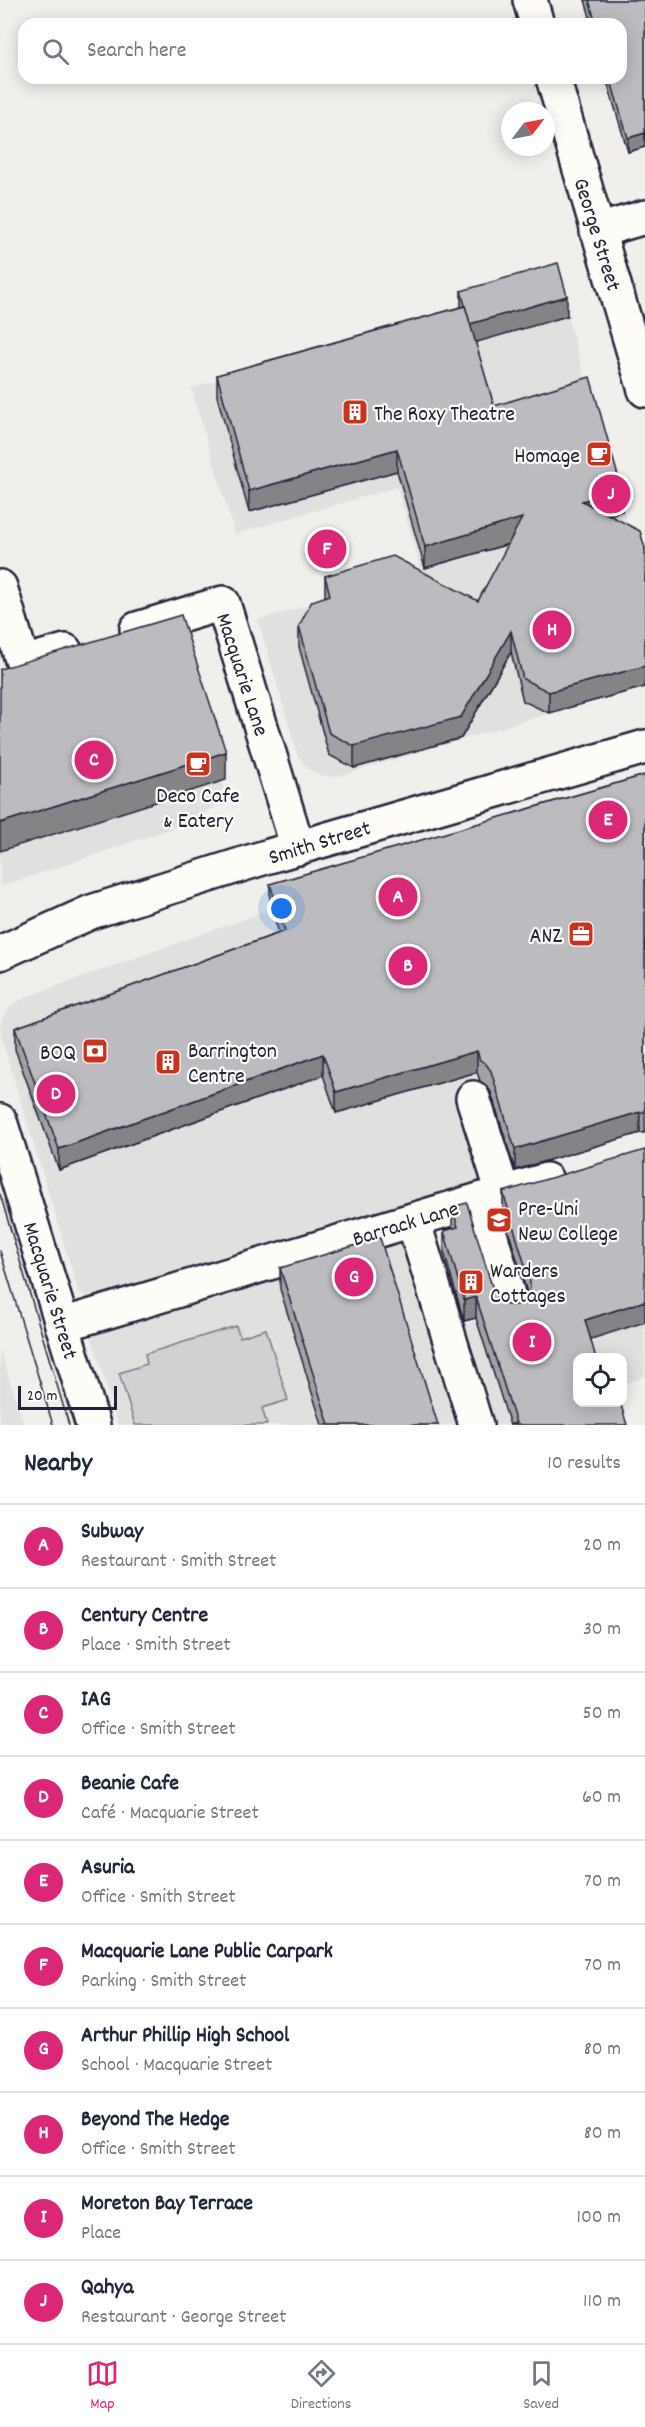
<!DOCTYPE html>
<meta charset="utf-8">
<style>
body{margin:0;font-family:Dekko,sans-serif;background:#f2f2f3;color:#1f2937}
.controls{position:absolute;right:18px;bottom:18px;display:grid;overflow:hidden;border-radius:12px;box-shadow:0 3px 15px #0003}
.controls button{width:54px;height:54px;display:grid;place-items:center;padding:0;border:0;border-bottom:2px solid #e0e1e3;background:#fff;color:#1f2937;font:30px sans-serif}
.compass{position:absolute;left:501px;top:102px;width:54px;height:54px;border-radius:50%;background:#fff;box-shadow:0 3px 15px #0003;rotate:58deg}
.scale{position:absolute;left:18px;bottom:15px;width:99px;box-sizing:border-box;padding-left:6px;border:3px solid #22223b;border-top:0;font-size:16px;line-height:21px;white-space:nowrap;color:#22223b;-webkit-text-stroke:4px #fdfcf7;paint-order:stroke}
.you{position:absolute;left:282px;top:909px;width:21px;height:21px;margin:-15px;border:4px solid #fff;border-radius:50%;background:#1a73e8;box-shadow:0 0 0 9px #1a73e833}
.badge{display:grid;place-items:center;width:39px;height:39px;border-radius:50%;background:#db2777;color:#fff;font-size:20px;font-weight:700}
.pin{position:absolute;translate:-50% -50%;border:3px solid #fff;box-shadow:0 2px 6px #0006}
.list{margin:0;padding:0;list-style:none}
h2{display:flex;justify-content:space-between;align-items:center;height:78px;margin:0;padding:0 24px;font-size:26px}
h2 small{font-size:20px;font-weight:400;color:#747a83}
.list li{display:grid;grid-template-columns:39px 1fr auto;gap:18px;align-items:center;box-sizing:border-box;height:84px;padding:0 24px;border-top:2px solid #e0e1e3}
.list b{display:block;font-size:22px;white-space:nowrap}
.list p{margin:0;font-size:20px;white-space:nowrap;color:#747a83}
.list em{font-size:20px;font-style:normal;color:#747a83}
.icon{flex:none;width:33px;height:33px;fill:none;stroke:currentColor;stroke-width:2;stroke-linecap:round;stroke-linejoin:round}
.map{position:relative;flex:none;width:645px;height:1425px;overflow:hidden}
.search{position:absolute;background:#fff;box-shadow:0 3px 15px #0003;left:18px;right:18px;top:18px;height:66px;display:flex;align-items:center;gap:15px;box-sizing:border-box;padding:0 21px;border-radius:18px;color:#747a83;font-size:22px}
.sheet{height:918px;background:#fff}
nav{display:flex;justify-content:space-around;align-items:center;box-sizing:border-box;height:84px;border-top:2px solid #e0e1e3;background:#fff;font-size:16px;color:#747a83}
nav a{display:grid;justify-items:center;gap:3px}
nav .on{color:#db2777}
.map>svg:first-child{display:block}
.built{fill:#e0e0df}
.pitch{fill:#d2d1d1;stroke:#7a7a86;stroke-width:1.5}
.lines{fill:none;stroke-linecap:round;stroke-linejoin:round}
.minor-casing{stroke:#22223b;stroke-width:38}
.minor{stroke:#fdfcf7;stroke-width:33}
.tram{stroke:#22223b;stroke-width:1.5}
.wall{fill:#a2a2a5;stroke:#22223b;stroke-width:1.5}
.shaded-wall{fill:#848486;stroke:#22223b;stroke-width:1.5}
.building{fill:#bcbcc0;stroke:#22223b;stroke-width:1.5}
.labels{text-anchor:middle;stroke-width:4.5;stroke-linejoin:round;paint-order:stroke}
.street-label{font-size:22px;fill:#22223b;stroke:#fdfcf7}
.poi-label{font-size:22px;fill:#22223b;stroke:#fdfcf7;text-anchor:start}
</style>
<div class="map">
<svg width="645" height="1425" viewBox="0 0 645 1425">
<rect width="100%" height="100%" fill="#f0efec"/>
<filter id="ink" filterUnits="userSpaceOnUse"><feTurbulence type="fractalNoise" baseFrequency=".0167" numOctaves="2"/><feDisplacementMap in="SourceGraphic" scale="12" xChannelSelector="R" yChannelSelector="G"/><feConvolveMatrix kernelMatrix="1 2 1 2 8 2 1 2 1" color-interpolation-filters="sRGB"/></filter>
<g filter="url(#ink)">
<g class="built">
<polygon points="558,284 645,586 645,685 336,777 321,776 308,769 298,756 258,620 422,572 397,487 235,534 191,388"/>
<polygon points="0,696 224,774 223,787 219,802 197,820 0,887"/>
<polygon points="272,909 645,1132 89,1298 79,1293 2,1040 0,1026 4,1014 14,1004 26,997"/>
<polygon points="645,1166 645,1377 623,1384 622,1358 578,1358 578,1402 619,1425 118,1425 89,1329 432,1226 463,1325 506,1311 476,1212"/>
<polygon points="0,1350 24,1425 0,1425"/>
</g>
<polygon class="pitch" points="236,1326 240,1337 266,1329 288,1400 262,1408 267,1425 135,1425 119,1373 147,1364 145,1354"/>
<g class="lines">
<g class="minor-casing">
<g id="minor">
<polyline points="530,0 537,24"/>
<polyline points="553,78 645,390"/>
<polyline points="597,231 645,217"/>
<polyline points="0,587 23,663 65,651"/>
<polyline points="137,629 223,603 298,848"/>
<polyline points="0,953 91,912 269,856 645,747"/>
<polyline points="473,1098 503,1193"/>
<polyline points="0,1121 93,1425"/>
<polyline points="480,1200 512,1308"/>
<polyline points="413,1220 476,1425"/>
<polyline points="62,1325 546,1180"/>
</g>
</g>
<use href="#minor" class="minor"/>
<g class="tram">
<polyline points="0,1194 69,1425"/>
<polyline points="0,1251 53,1425"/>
</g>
</g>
<g class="wall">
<polygon points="585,0 645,0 645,147 628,152 606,78 621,78 621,24 592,24"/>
<polygon points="461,291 567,316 475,342 494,406 622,511 609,515 645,548 645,687 549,713 523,701 511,652 461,738 354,768 329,755 299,647 299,626 325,597 325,576 478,601 509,544 425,568 397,471 249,512 217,396 217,375 461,307"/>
<polygon points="645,775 645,1133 640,1133 515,1170 491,1092 486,1085 480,1081 477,1072 336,1113 323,1075 59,1170 15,1049 15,1028 279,933 270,905 270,884"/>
<polygon points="503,1192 591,1339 578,1402 510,1425 476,1318 464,1321 444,1252 444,1231 452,1228 452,1207 499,1300 507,1305 518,1305 526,1299 528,1296 503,1213"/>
<polygon points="280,1268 438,1425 322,1425 280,1289"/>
</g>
<g class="shaded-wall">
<polygon points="645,133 645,147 628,152 628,138"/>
<polygon points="567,296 567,316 470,344 470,324"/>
<polygon points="397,449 397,471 249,512 249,491"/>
<polygon points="622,490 622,511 582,522 582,501"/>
<polygon points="522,518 522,540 425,568 425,547"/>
<polygon points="511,631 511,652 461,738 354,768 354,746"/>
<polygon points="645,666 645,687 549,713 549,692"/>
<polygon points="226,752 226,780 0,851 0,823"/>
<polygon points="477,1051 477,1072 336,1113 336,1092"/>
<polygon points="323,1054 323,1075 59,1170 59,1149"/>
<polygon points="640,1112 640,1133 515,1170 515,1149"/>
<polygon points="476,1297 476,1318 464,1321 464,1300"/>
<polygon points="645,1301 645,1322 585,1341 585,1320"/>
</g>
<g class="building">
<polygon points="589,0 645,0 645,133 628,138 610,78 621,78 621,24 596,24"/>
<polygon points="558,263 567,296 470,324 461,291"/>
<polygon points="465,306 494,406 590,377 622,490 582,501 640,531 645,548 645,666 549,692 523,679 511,631 461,717 354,746 329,733 299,626 312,601 330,595 325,576 393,556 478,601 522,518 425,547 397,449 249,491 217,375"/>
<polygon points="181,615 226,752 0,823 0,669"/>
<polygon points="645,775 645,1112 640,1112 515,1149 491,1071 486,1064 480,1060 477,1051 336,1092 323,1054 59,1149 15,1028 285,931 270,884"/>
<polygon points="645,1150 645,1301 585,1320 596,1358 578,1358 578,1402 620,1402 627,1425 509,1425 516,1423 476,1297 464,1300 444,1231 458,1227 452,1207 467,1203 494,1293 499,1300 507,1305 518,1305 526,1299 530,1292 530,1282 503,1192"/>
<polygon points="380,1238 438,1425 329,1425 280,1268"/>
</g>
</g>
<defs>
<g id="building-square" transform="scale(1.35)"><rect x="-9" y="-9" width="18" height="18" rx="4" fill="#c8321e" stroke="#fdfcf7"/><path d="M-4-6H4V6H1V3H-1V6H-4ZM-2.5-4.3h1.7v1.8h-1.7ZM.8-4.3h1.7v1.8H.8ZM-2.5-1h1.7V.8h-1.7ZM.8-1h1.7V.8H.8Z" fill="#fff"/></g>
<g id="cafe-square" transform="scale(1.35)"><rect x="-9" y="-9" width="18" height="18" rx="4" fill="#c8321e" stroke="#fdfcf7"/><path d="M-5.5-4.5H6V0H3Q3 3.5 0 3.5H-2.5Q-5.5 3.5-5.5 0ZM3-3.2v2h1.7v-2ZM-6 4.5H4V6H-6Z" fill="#fff"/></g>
<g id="office-square" transform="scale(1.35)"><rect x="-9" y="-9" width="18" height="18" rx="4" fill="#c8321e" stroke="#fdfcf7"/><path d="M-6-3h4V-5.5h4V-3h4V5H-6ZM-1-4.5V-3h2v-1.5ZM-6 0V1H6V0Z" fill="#fff"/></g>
<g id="bank-square" transform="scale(1.35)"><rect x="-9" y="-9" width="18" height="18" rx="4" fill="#c8321e" stroke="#fdfcf7"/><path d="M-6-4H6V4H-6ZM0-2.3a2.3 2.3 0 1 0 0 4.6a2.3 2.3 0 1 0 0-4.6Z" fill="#fff"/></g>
<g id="university-square" transform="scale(1.35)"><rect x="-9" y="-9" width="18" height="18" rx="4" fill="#c8321e" stroke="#fdfcf7"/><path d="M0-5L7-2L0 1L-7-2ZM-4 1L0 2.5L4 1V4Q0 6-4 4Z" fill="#fff"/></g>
</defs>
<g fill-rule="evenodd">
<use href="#building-square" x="355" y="412"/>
<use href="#cafe-square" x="599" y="454"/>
<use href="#cafe-square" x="198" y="764"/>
<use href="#office-square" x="581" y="934"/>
<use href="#bank-square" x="95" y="1051"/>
<use href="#building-square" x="168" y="1062"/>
<use href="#university-square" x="499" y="1220"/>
<use href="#building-square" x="471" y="1282"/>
</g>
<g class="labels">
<g class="street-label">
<text transform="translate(599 234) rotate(73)" y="8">George Street</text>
<text transform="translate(244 674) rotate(72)" y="8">Macquarie Lane</text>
<text transform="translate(319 841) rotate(-17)" y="8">Smith Street</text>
<text transform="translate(405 1222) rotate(-17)" y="8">Barrack Lane</text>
<text transform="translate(52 1290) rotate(73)" y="8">Macquarie Street</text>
</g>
<g class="poi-label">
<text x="374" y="420">The Roxy Theatre</text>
<text x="580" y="462" text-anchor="end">Homage</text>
<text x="198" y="802" text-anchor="middle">Deco Cafe<tspan x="198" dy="25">&amp; Eatery</tspan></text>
<text x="562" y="942" text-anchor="end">ANZ</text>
<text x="188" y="1057">Barrington<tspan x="188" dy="25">Centre</tspan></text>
<text x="76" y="1059" text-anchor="end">BOQ</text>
<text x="518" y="1215">Pre-Uni<tspan x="518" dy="25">New College</tspan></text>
<text x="490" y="1277">Warders<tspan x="490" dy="25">Cottages</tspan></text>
</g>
</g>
</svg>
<div class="controls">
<button><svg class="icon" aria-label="locate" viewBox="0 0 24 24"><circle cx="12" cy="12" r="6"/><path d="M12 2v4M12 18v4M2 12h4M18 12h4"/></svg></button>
</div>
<svg class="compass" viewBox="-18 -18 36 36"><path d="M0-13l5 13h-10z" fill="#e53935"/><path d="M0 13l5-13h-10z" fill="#747a83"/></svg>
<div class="scale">20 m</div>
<div class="you"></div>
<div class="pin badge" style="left:398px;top:897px">A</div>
<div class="pin badge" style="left:408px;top:966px">B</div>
<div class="pin badge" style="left:94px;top:760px">C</div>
<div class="pin badge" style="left:56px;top:1094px">D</div>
<div class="pin badge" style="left:608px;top:820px">E</div>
<div class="pin badge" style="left:327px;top:549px">F</div>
<div class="pin badge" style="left:354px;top:1277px">G</div>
<div class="pin badge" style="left:552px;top:630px">H</div>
<div class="pin badge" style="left:532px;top:1342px">I</div>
<div class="pin badge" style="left:611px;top:494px">J</div>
<div class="search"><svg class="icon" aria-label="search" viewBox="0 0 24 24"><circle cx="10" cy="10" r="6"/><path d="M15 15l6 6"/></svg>Search here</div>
</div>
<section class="sheet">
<h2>Nearby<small>10 results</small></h2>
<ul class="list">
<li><span class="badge">A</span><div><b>Subway</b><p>Restaurant · Smith Street</p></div><em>20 m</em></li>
<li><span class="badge">B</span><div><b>Century Centre</b><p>Place · Smith Street</p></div><em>30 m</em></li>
<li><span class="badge">C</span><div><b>IAG</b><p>Office · Smith Street</p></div><em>50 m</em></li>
<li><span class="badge">D</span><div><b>Beanie Cafe</b><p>Café · Macquarie Street</p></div><em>60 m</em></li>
<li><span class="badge">E</span><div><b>Asuria</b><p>Office · Smith Street</p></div><em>70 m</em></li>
<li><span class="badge">F</span><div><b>Macquarie Lane Public Carpark</b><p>Parking · Smith Street</p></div><em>70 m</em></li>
<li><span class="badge">G</span><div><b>Arthur Phillip High School</b><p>School · Macquarie Street</p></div><em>80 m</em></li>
<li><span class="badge">H</span><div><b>Beyond The Hedge</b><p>Office · Smith Street</p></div><em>80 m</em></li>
<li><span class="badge">I</span><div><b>Moreton Bay Terrace</b><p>Place</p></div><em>100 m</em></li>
<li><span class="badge">J</span><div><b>Qahya</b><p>Restaurant · George Street</p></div><em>110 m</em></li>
</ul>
</section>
<nav>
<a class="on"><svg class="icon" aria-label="map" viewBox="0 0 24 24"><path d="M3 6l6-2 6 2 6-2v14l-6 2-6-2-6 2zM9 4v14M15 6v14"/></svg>Map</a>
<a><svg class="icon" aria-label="directions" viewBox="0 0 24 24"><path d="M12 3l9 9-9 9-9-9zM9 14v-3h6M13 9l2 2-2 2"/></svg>Directions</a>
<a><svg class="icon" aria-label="saved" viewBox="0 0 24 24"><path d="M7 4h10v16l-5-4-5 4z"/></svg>Saved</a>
</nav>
